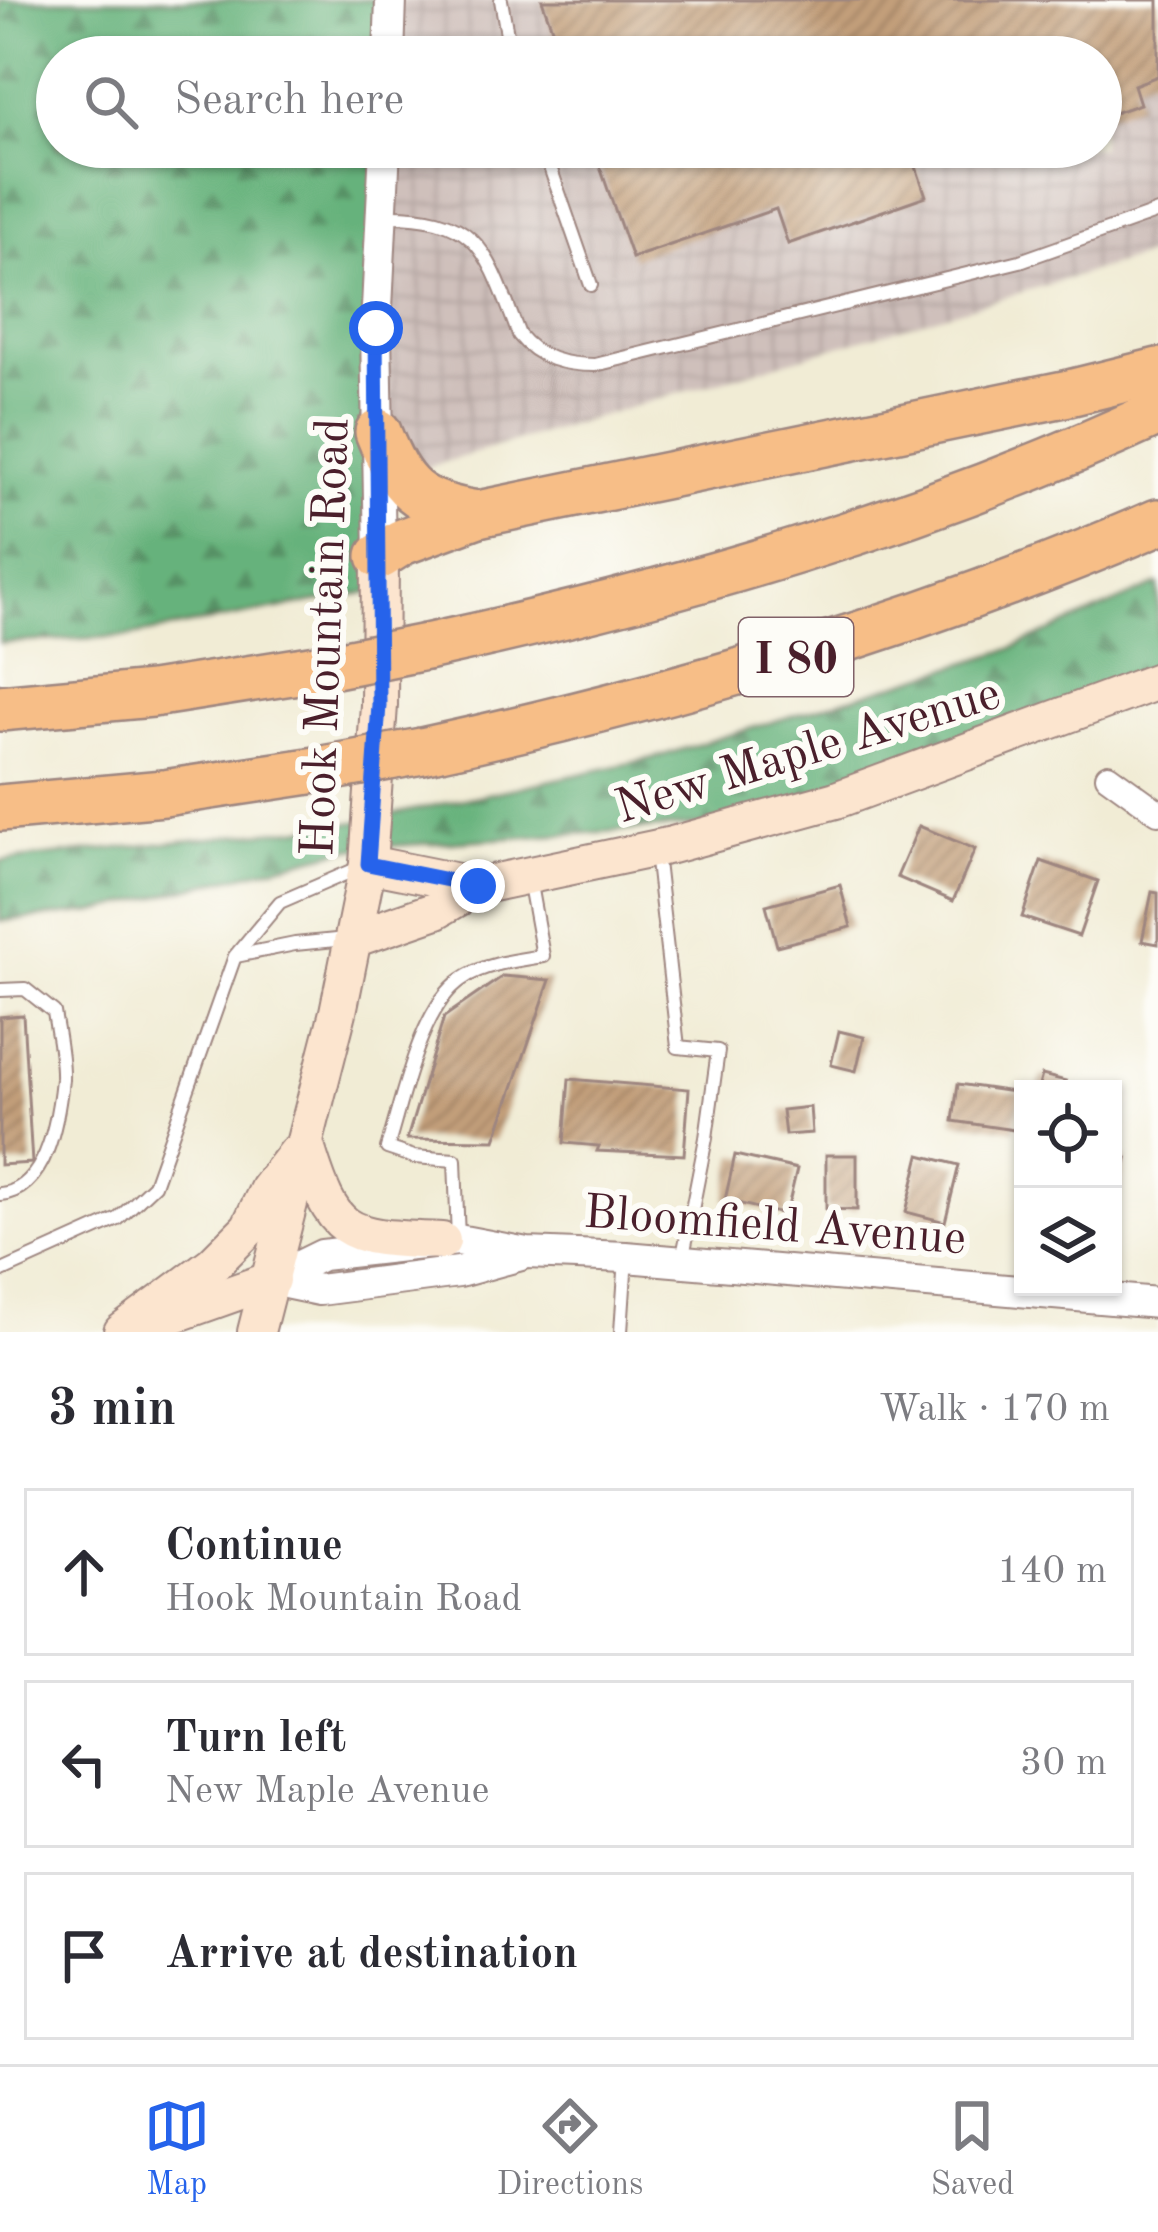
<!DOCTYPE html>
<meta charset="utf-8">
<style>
body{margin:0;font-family:"Old Standard TT",serif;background:#f2f2f3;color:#2b2b33}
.controls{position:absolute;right:36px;bottom:36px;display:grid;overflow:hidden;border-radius:0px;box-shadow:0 3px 9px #0004}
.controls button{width:108px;height:108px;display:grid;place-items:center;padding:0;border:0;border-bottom:3px solid #e1e1e2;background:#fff;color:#2b2b33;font:60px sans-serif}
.stop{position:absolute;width:36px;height:36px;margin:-27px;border:9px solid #2563eb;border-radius:50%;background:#fff}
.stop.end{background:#2563eb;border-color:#fff;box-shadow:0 3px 12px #0008}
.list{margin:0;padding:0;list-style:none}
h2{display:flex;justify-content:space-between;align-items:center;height:156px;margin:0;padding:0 48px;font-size:51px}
h2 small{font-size:39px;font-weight:400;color:#7c7c81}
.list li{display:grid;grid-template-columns:78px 1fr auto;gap:36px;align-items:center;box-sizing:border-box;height:168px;margin:0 24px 24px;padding:0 24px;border:3px solid #e1e1e2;border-radius:0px}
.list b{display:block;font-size:45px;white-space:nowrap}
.list p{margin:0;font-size:39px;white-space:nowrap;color:#7c7c81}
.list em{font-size:39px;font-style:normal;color:#7c7c81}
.icon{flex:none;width:66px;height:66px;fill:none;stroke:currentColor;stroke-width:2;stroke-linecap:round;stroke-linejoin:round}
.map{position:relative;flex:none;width:1158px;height:1332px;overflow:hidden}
.search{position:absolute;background:#fff;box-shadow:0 3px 9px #0004;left:36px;right:36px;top:36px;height:132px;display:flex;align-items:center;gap:30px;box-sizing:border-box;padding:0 42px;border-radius:66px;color:#7c7c81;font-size:45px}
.sheet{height:732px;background:#fff}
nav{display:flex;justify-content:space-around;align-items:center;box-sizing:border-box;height:168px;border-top:3px solid #e1e1e2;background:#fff;font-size:33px;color:#7c7c81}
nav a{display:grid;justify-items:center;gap:6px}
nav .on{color:#2563eb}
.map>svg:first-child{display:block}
.industrial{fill:url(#industrial-grid)}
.forest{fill:url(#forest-firs);stroke:#586853;stroke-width:3}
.building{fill:url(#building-hatch)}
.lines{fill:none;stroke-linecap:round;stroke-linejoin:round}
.service-casing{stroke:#9e8680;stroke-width:16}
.minor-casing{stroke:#9e8680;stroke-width:28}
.tertiary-casing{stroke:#9e8680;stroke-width:34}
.secondary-casing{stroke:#9e8680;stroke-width:40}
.motorway-casing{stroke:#9e8680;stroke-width:50}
.service{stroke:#fff;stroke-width:12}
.minor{stroke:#fff;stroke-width:24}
.tertiary{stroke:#fff;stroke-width:30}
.secondary{stroke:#fce5cf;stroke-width:36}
.motorway{stroke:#f7be87;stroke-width:45}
.motorway-bridge-casing{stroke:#9e8680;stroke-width:50;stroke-linecap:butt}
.motorway-bridge{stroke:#f7be87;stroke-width:45}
.route{stroke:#2563eb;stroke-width:15}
.labels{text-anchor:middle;stroke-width:12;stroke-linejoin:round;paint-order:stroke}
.shield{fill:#fdfcf7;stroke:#806168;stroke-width:3}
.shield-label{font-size:45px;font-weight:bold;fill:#4a1f2b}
.street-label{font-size:48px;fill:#4a1f2b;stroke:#fdfcf7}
</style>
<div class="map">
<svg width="1158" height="1332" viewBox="0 0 1158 1332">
<defs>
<pattern id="industrial-grid" width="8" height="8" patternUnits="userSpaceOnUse" patternTransform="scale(3)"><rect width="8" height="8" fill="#cfc0bb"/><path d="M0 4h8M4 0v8" fill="none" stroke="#b3a5a1"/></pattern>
<pattern id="forest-firs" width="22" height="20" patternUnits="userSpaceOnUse" patternTransform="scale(3)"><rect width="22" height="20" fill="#66b27b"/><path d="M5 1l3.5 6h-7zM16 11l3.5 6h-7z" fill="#569065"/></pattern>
<pattern id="building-hatch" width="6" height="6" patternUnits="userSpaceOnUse" patternTransform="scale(3)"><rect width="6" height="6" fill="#c29f7a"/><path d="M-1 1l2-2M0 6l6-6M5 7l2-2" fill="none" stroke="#a08164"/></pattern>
</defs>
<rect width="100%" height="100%" fill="#fdfcf7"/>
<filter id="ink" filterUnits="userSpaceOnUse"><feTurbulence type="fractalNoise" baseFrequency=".00833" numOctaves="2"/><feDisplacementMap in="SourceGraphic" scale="24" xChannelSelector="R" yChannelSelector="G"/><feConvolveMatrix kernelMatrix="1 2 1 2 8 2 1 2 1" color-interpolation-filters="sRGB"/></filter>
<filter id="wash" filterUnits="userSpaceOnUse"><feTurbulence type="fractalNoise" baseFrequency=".004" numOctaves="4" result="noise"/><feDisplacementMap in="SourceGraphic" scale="48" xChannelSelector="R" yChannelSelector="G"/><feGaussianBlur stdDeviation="2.7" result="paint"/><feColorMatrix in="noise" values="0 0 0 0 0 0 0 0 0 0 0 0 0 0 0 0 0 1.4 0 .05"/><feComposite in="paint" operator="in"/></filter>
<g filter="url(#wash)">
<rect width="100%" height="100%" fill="#f1ecd5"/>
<polygon class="industrial" points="395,0 1158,0 1158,252 384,480 392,147 1101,147 1101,57 394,57"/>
<g class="forest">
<polygon points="0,0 395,0 394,57 57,57 57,147 392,147 380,590 131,636 0,643"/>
<polygon points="1158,584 1158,674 765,821 346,849 95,912 0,921 0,861 358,822 654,758 1008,650"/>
</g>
<g id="blocks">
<g class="building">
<polygon points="542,0 1158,0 1158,76 1134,85 1140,104 1103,117 1101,57 562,57"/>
<polygon points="593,147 952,147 952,148 914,161 926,196 788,244 776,209 632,258"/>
<polygon points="919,826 975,849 953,901 897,877"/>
<polygon points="1041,861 1098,881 1079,936 1022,917"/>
<polygon points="840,885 851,927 777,946 766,905"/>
<polygon points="1152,892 1158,893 1158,944 1142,941"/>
<polygon points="503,976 550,980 495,1140 407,1139 444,1017"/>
<polygon points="23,1015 32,1163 0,1165 0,1017"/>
<polygon points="839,1031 864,1037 856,1071 831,1065"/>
<polygon points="1042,1075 1066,1081 1064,1089 1038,1089"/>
<polygon points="569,1079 689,1089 684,1155 597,1151 599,1146 564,1143"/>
<polygon points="958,1084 1020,1093 1014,1130 953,1121"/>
<polygon points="810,1107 812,1133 785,1135 782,1110"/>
<polygon points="735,1155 797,1169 786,1215 725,1200"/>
<polygon points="826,1155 857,1155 857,1210 826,1209"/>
<polygon points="920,1155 959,1165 945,1222 906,1212"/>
<polygon points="1113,1155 1127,1158 1118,1203 1113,1202"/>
</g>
</g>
</g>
<g filter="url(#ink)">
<use href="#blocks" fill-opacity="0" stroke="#9e8680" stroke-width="3"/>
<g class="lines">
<g class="service-casing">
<g id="service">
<polyline points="501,0 511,57"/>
<polyline points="543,147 591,285"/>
<path d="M383,216C481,214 487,253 519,335C538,359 565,365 595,365L1020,261L1158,212"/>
<polyline points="656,853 678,1047 718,1051 706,1138 682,1261"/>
<polyline points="236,956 295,944 346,939"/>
<path d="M0,990L25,989L54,1012C57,1033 63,1058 62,1079C58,1119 47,1190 0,1194"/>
<path d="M458,1240L455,1160L414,1157L387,1148C402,1101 420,1007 462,979C483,964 518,960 543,956L529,879"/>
<polyline points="0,1272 118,1219 154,1185 235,956 280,902 361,867"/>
<polyline points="621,1332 626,1257"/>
</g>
</g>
<g class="minor-casing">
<polyline id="minor" points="1108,776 1158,812"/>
</g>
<g class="tertiary-casing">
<g id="tertiary">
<polyline points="389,57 391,0"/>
<polyline points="380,556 376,328 385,147"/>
<polyline points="271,1280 322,1255 458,1240 527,1253 626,1257 1158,1303"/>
<polyline points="271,1280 319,1290 459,1272 521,1255"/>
</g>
</g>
<g class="secondary-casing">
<g id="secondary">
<polyline points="368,864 478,886"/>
<polyline points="353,939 437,910 478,886 672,845 836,800 1158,681"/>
<path d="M305,1143C334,1240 346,1237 442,1241"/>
<polyline points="161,1319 271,1280"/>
<polyline points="122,1332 213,1264 249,1228 268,1189 295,1154"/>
<polyline points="256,1332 338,1012 368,864 379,705 380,556"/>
</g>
</g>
<g class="motorway-casing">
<g id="motorway">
<path d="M378,432C400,488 417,505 478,514"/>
<polyline points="380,556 402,542 478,514 1069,393 1158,371"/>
<path d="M426,647C676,593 926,521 1158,413"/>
<polyline points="0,708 152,694 330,666"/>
<path d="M422,751C675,696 920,625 1158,522"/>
<polyline points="0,808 164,793 323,769"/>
</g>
</g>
<use href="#service" class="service"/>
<use href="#minor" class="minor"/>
<use href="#tertiary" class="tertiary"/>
<use href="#secondary" class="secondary"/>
<use href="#motorway" class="motorway"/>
<g class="motorway-bridge-casing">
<g id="motorway-bridge">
<polyline points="330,666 426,647"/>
<polyline points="323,769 422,751"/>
</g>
</g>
<use href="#motorway-bridge" class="motorway-bridge"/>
</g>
</g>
<g class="lines" filter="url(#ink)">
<polyline class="route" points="376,328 379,705 368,864 478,886"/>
</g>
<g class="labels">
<rect class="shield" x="739" y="618" width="114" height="78" rx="9"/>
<g class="shield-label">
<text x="796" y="673">I 80</text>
</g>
<g class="street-label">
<text transform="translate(323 637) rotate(-88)" y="17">Hook Mountain Road</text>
<text transform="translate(807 748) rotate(-17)" y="17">New Maple Avenue</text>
<text transform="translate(775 1223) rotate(4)" y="17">Bloomfield Avenue</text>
</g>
</g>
</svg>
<div class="controls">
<button><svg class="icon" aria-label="locate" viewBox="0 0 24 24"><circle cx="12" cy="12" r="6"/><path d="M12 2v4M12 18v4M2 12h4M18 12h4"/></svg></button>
<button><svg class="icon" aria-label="layers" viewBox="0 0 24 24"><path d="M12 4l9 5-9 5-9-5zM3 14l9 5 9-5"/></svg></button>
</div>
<div class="stop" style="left:376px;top:328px"></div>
<div class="stop end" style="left:478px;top:886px"></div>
<div class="search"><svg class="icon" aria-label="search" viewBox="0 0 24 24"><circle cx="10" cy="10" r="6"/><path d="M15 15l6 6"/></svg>Search here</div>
</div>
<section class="sheet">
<h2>3 min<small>Walk · 170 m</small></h2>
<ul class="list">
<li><svg class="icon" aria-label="ahead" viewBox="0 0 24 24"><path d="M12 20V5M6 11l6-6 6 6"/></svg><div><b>Continue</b><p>Hook Mountain Road</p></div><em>140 m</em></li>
<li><svg class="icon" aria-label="left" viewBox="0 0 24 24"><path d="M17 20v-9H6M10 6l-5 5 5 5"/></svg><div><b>Turn left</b><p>New Maple Avenue</p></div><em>30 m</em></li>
<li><svg class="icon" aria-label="arrive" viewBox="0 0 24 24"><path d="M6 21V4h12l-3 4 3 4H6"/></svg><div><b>Arrive at destination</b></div></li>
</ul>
</section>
<nav>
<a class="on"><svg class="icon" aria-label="map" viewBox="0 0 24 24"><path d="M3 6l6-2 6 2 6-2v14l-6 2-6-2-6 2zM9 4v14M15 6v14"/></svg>Map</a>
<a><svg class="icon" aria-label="directions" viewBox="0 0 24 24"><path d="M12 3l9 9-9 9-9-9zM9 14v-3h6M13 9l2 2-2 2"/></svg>Directions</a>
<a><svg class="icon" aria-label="saved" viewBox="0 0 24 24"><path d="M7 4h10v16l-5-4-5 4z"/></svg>Saved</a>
</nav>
